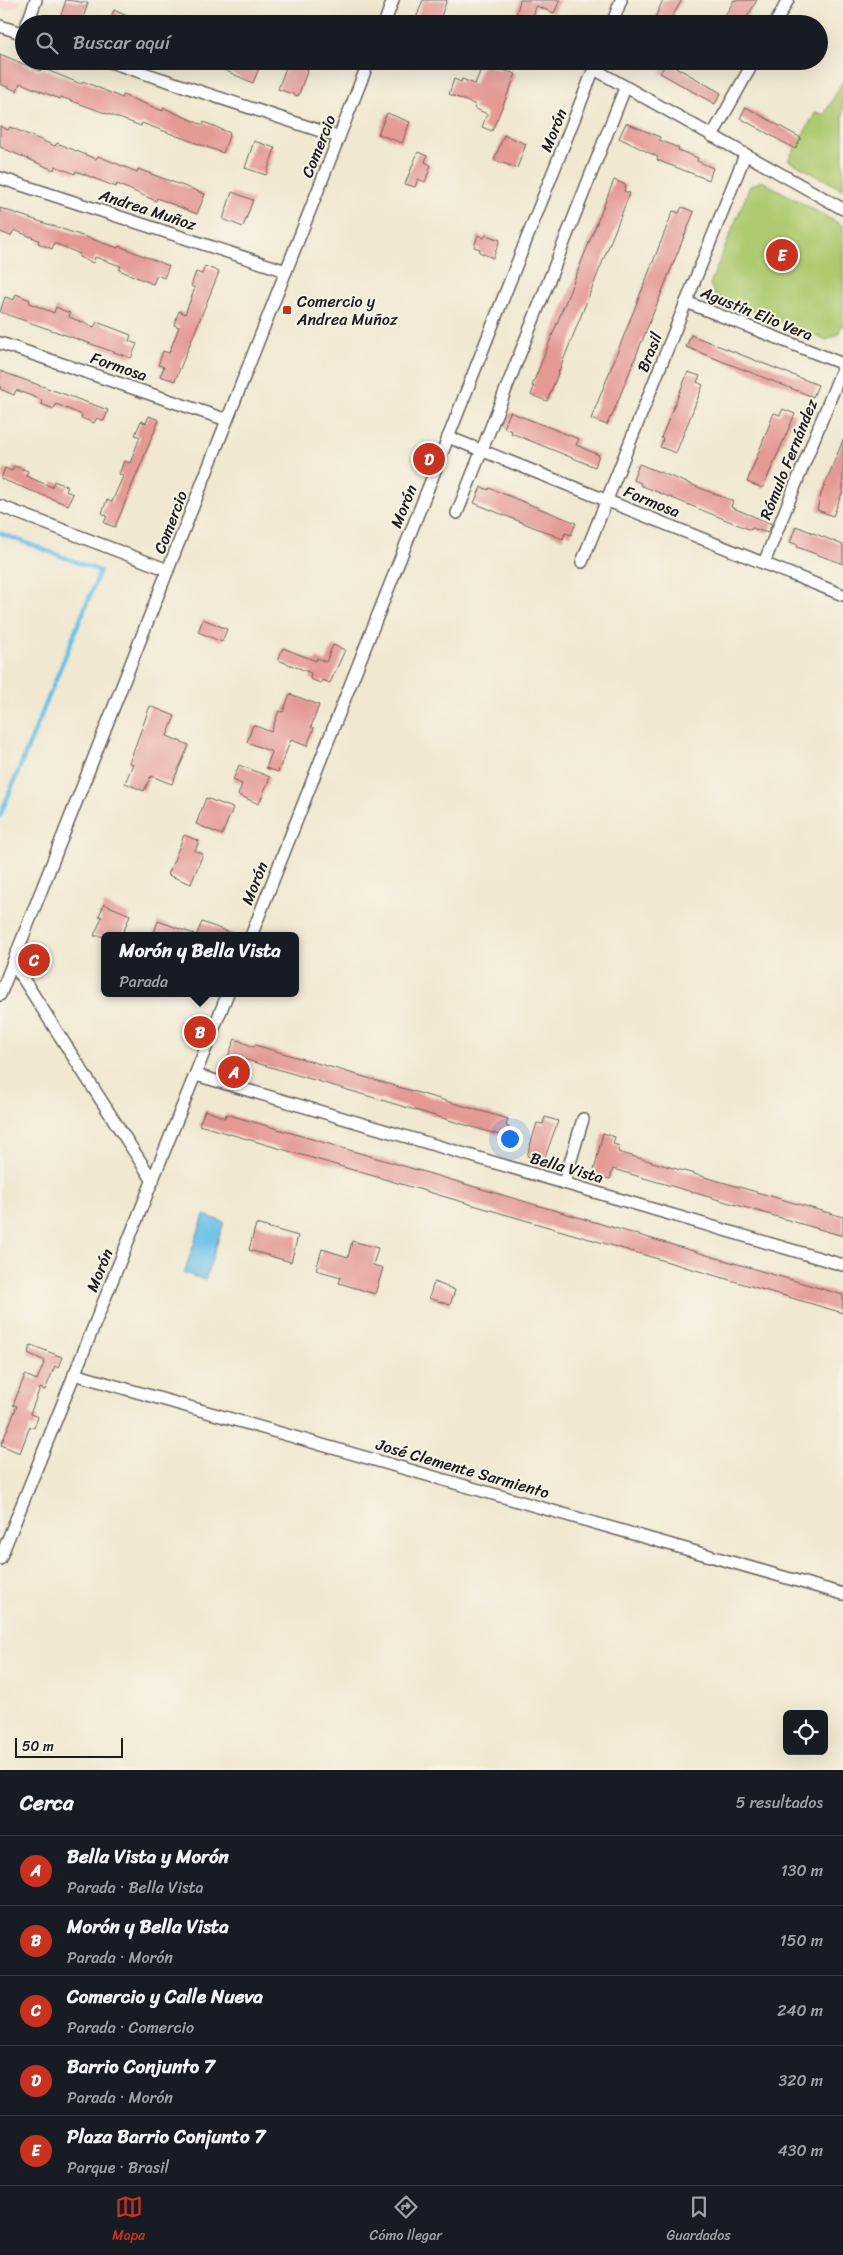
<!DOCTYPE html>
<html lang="es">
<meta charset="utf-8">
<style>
body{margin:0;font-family:Sriracha,sans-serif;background:#20242c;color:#f1f3f6}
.controls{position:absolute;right:15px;bottom:15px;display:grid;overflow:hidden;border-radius:8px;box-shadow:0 5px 20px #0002}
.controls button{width:45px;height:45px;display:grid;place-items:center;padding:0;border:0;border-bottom:1px solid #363941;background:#171b24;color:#f1f3f6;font:25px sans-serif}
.scale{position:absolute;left:15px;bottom:12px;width:108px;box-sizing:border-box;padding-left:5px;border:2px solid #1c1c1c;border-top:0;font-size:14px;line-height:18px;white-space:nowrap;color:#1c1c1c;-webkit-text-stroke:4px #f7f3e8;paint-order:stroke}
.you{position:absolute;left:509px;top:1138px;width:18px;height:18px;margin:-12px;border:4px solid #fff;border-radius:50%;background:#1a73e8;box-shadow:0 0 0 8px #1a73e833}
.badge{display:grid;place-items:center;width:32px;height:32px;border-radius:50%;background:#c8321e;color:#fff;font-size:16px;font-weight:700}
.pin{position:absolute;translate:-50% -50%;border:2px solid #fff;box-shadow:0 1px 5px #0006}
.popup{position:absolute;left:101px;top:932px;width:198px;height:65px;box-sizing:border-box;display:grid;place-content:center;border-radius:8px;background:#171b24;filter:drop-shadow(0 1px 4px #0005);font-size:16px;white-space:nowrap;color:#9ea1a6}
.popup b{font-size:19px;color:#f1f3f6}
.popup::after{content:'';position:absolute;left:50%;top:100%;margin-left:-10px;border:10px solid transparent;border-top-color:#171b24}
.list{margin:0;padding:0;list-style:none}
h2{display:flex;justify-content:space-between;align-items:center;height:65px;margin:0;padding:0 20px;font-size:21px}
h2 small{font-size:16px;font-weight:400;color:#9ea1a6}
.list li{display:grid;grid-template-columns:32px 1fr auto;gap:15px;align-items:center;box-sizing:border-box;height:70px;padding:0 20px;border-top:1px solid #363941}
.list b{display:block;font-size:19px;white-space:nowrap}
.list p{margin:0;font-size:16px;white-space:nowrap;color:#9ea1a6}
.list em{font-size:16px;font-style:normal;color:#9ea1a6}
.icon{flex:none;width:28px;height:28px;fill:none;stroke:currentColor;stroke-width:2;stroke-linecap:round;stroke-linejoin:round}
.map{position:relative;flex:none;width:843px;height:1770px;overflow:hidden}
.search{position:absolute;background:#171b24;box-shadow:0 5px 20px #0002;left:15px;right:15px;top:15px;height:55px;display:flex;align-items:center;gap:12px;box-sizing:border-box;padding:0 18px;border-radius:28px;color:#9ea1a6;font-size:19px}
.sheet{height:415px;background:#171b24}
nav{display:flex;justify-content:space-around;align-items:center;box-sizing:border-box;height:70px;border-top:1px solid #363941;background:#171b24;font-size:14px;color:#9ea1a6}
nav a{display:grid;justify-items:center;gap:2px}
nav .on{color:#c8321e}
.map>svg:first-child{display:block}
.built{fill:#f7d0cc}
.green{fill:#aeca70;stroke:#657346}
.water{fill:#6ac1e7;stroke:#436e82}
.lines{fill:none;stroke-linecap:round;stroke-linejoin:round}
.stream{stroke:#6ac1e7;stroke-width:4.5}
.building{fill:#e59995}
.minor-casing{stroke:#66635b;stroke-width:14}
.minor{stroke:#fff;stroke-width:11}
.poi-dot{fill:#c8321e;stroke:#f7f3e8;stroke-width:2}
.labels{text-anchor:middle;stroke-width:4;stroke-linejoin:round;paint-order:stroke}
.street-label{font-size:16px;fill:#1c1c1c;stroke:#f7f3e8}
.poi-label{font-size:16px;fill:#1c1c1c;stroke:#f7f3e8;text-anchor:start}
</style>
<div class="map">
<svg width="843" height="1770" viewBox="0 0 843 1770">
<rect width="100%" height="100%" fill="#f7f3e8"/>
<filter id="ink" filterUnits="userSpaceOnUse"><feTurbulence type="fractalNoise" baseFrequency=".02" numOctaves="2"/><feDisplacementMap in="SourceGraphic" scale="10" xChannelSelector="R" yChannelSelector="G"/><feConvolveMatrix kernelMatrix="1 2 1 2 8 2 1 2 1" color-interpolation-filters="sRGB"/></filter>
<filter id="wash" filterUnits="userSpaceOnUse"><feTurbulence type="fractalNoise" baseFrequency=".0096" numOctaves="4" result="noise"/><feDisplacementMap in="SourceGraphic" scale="20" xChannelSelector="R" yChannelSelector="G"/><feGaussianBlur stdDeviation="1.12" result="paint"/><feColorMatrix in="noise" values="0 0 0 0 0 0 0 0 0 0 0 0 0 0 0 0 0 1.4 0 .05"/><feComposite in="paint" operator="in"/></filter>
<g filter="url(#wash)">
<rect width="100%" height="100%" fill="#f0e8d0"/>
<polygon class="built" points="0,0 20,0 18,6 6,11 0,9"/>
<g class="green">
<polygon points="843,81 843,190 788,160 816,112 824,115"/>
<polygon points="762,181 843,226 843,322 838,335 826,340 716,297 710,284 750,186"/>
</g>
<polygon class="water" points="204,1215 224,1222 205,1280 184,1273"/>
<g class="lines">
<polyline class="stream" points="0,533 100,571 0,816"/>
</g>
<g id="blocks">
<g class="building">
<polygon points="66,0 88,3 81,24 58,24"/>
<polygon points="423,0 447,0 438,24 421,24 415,21"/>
<polygon points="520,0 560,0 554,13 536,6 531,24 514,24"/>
<polygon points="663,0 682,0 668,24 660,24 654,20"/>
<polygon points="734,0 757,0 743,24 721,24"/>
<polygon points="114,10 144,24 108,24"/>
<polygon points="0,54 40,71 42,68 81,84 83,81 122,98 123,95 163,111 164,108 203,125 204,122 230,133 223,153 142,123 141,126 61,97 60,99 20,83 17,91 0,84"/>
<polygon points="204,61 242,61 259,68 253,83"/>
<polygon points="288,62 308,69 298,96 278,89"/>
<polygon points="667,62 721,93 715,104 660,73"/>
<polygon points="483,64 516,74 492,131 482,127 487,114 474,108 476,105 449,94 454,79 461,82 462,79 475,84"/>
<polygon points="746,107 801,138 795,149 740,118"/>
<polygon points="387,113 410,122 402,143 378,134"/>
<polygon points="626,123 660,137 659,140 679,148 678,150 698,158 697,161 713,168 709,180 657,160 658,157 619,138"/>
<polygon points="0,126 8,130 10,127 55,146 57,143 96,159 98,156 137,172 138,169 205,194 197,214 157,198 156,201 117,184 116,187 76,171 75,174 55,166 54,170 0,147"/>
<polygon points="504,135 526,144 517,168 494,160"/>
<polygon points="254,141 275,148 266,175 245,168"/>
<polygon points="418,152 427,156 425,162 431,165 425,182 418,179 415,187 405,184"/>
<polygon points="614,180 626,185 624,191 630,193 547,401 531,395 534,387 532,386"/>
<polygon points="232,192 253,200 243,227 223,219"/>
<polygon points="682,207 694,212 611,418 610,417 607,425 591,419 673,211 679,213"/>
<polygon points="0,208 118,248 119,246 169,266 164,278 157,275 153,284 119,270 121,266 95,257 93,263 79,257 80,254 54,243 52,249 38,243 39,240 14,230 11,236 0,232"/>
<polygon points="478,235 484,238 486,235 500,240 493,258 479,252 480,249 474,247"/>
<polygon points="205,266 219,272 175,381 160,376 164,367 158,365 163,351 169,353 179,327 174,325 179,311 185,314 195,288 191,286 196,272 202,274"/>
<polygon points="16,294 30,300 29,303 54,313 56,307 64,311 70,313 69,317 94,327 97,322 131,335 129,341 137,344 131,358 0,312 5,297 14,300"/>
<polygon points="691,335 818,385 813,397 686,347"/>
<polygon points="0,371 108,410 104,421 97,418 94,423 81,418 82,415 56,404 54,409 41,404 42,400 16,390 14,395 0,389"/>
<polygon points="688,372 700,376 697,382 703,385 676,453 660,447 663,439 661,438"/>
<polygon points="783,409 795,414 763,488 747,482 774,413 780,415"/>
<polygon points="510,412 579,439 576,445 599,455 595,467 511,433 512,431 504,428"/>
<polygon points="149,416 159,420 115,527 104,523 107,516 102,513 107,500 112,502 123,476 119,474 124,461 130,463 140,437 135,435 141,421 146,423"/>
<polygon points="843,440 843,491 833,516 817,510 821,494"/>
<polygon points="639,464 733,501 731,507 772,524 768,533 752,528 751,530 640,485 641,483 633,480"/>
<polygon points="14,466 28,471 26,476 52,487 54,481 68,487 66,491 73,494 68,505 1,479 5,468 12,471"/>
<polygon points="481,487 489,490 489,488 576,523 571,535 565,533 563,539 474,503"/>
<polygon points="796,526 843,545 843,564 797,547 798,545 790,542"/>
<polygon points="203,619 227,629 222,642 198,632"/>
<polygon points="333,645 345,650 330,683 322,680 321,683 310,679 311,673 278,660 283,648 316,661 317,658 326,662"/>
<polygon points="290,694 319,705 311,727 314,728 307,746 291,740 278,772 266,768 272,752 247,742 253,725 271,732 279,711 283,712"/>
<polygon points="150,706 175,716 167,736 189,745 172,784 151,776 144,791 125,783 133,764 129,763"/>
<polygon points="239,765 270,777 259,804 238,795 242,784 233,780"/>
<polygon points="206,798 233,808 222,835 196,824"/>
<polygon points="184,835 199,841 195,851 203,854 191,884 168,875"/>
<polygon points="104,904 130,915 122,936 94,936 102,917 99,916"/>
<polygon points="158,921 194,934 194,936 153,936"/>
<polygon points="202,922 236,935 236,936 196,936"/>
<polygon points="235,1039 254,1047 255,1045 508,1119 506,1126 509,1127 506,1137 240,1058 239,1060 228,1056"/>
<polygon points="205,1110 225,1118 226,1114 247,1120 843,1295 843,1313 199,1125"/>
<polygon points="545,1117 558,1121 544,1160 527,1156 537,1123 543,1124"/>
<polygon points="603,1133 615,1137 613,1144 620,1146 618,1152 843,1217 843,1236 613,1169 610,1179 593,1175"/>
<polygon points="256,1224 298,1236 291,1262 249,1250"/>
<polygon points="352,1241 378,1248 373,1265 383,1268 375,1294 339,1283 341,1277 316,1270 322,1249 348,1257"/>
<polygon points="434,1282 455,1290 450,1305 429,1298"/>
<polygon points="31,1345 62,1357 58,1368 55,1366 45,1390 40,1388 30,1414 38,1417 34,1428 30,1426 20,1453 1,1445 17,1406 13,1405 25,1375 37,1380 45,1361 28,1353"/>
</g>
</g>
</g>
<g filter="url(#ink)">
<use href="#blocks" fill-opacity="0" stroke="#66635b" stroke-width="1"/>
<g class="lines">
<g class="minor-casing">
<g id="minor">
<polyline points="27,24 36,0"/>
<polyline points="384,24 393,0"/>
<polyline points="612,24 621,0"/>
<polyline points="775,24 788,0"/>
<polyline points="0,26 24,34"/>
<polyline points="107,61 339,137"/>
<polyline points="594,69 843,209"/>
<polyline points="712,136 754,61"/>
<polyline points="0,178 286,271"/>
<polyline points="686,302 843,364"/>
<polyline points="0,343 227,420"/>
<polyline points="448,437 843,595"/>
<polyline points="0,506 168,570"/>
<polyline points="457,513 625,88"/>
<polyline points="582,562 745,155"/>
<polyline points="764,563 843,367"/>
<polyline points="251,936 597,61"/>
<polyline points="13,963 153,1181"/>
<polyline points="0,995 369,61"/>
<polyline points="196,1075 843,1265"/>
<polyline points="564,1183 583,1119"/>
<polyline points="74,1374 843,1594"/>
<polyline points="0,1559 228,993"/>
</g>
</g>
<use href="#minor" class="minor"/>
</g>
</g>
<rect class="poi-dot" x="282" y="305" width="10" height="10" rx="2.5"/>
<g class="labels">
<g class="street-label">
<text transform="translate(553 130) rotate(-68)" y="6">Morón</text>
<text transform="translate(318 146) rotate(-68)" y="6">Comercio</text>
<text transform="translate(148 209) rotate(18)" y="6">Andrea Muñoz</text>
<text transform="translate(757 313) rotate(22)" y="6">Agustín Elio Vera</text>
<text transform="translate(649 352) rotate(-68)" y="6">Brasil</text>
<text transform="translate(119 366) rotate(19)" y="6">Formosa</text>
<text transform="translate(788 459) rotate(-68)" y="6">Rómulo Fernández</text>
<text transform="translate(652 501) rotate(22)" y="6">Formosa</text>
<text transform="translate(403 506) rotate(-68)" y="6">Morón</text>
<text transform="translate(170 522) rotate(-69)" y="6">Comercio</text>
<text transform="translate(254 883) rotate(-68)" y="6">Morón</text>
<text transform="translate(567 1167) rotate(16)" y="6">Bella Vista</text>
<text transform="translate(99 1270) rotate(-68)" y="6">Morón</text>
<text transform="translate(463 1468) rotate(16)" y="6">José Clemente Sarmiento</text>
</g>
<g class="poi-label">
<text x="297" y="307">Comercio y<tspan x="297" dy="18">Andrea Muñoz</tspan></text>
</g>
</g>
</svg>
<div class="controls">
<button><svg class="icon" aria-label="locate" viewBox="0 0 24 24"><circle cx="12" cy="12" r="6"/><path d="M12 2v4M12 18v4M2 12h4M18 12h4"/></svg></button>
</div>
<div class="scale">50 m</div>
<div class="you"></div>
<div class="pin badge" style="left:234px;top:1072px">A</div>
<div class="pin badge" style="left:200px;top:1032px">B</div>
<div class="popup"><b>Morón y Bella Vista</b>Parada</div>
<div class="pin badge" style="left:34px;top:960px">C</div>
<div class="pin badge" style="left:429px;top:459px">D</div>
<div class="pin badge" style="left:782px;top:255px">E</div>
<div class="search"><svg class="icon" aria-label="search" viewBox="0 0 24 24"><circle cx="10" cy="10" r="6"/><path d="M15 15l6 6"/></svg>Buscar aquí</div>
</div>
<section class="sheet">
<h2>Cerca<small>5 resultados</small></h2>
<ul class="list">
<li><span class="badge">A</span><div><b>Bella Vista y Morón</b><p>Parada · Bella Vista</p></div><em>130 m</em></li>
<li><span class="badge">B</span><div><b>Morón y Bella Vista</b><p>Parada · Morón</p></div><em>150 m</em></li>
<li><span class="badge">C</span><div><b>Comercio y Calle Nueva</b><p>Parada · Comercio</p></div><em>240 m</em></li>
<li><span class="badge">D</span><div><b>Barrio Conjunto 7</b><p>Parada · Morón</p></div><em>320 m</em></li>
<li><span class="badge">E</span><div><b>Plaza Barrio Conjunto 7</b><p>Parque · Brasil</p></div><em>430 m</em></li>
</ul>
</section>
<nav>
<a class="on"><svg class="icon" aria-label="map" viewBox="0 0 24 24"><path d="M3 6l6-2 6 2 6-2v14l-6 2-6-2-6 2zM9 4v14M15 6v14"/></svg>Mapa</a>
<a><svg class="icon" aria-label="directions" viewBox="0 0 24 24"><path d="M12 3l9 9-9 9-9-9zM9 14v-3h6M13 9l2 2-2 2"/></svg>Cómo llegar</a>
<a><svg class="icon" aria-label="saved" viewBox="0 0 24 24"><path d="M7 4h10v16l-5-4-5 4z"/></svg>Guardados</a>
</nav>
